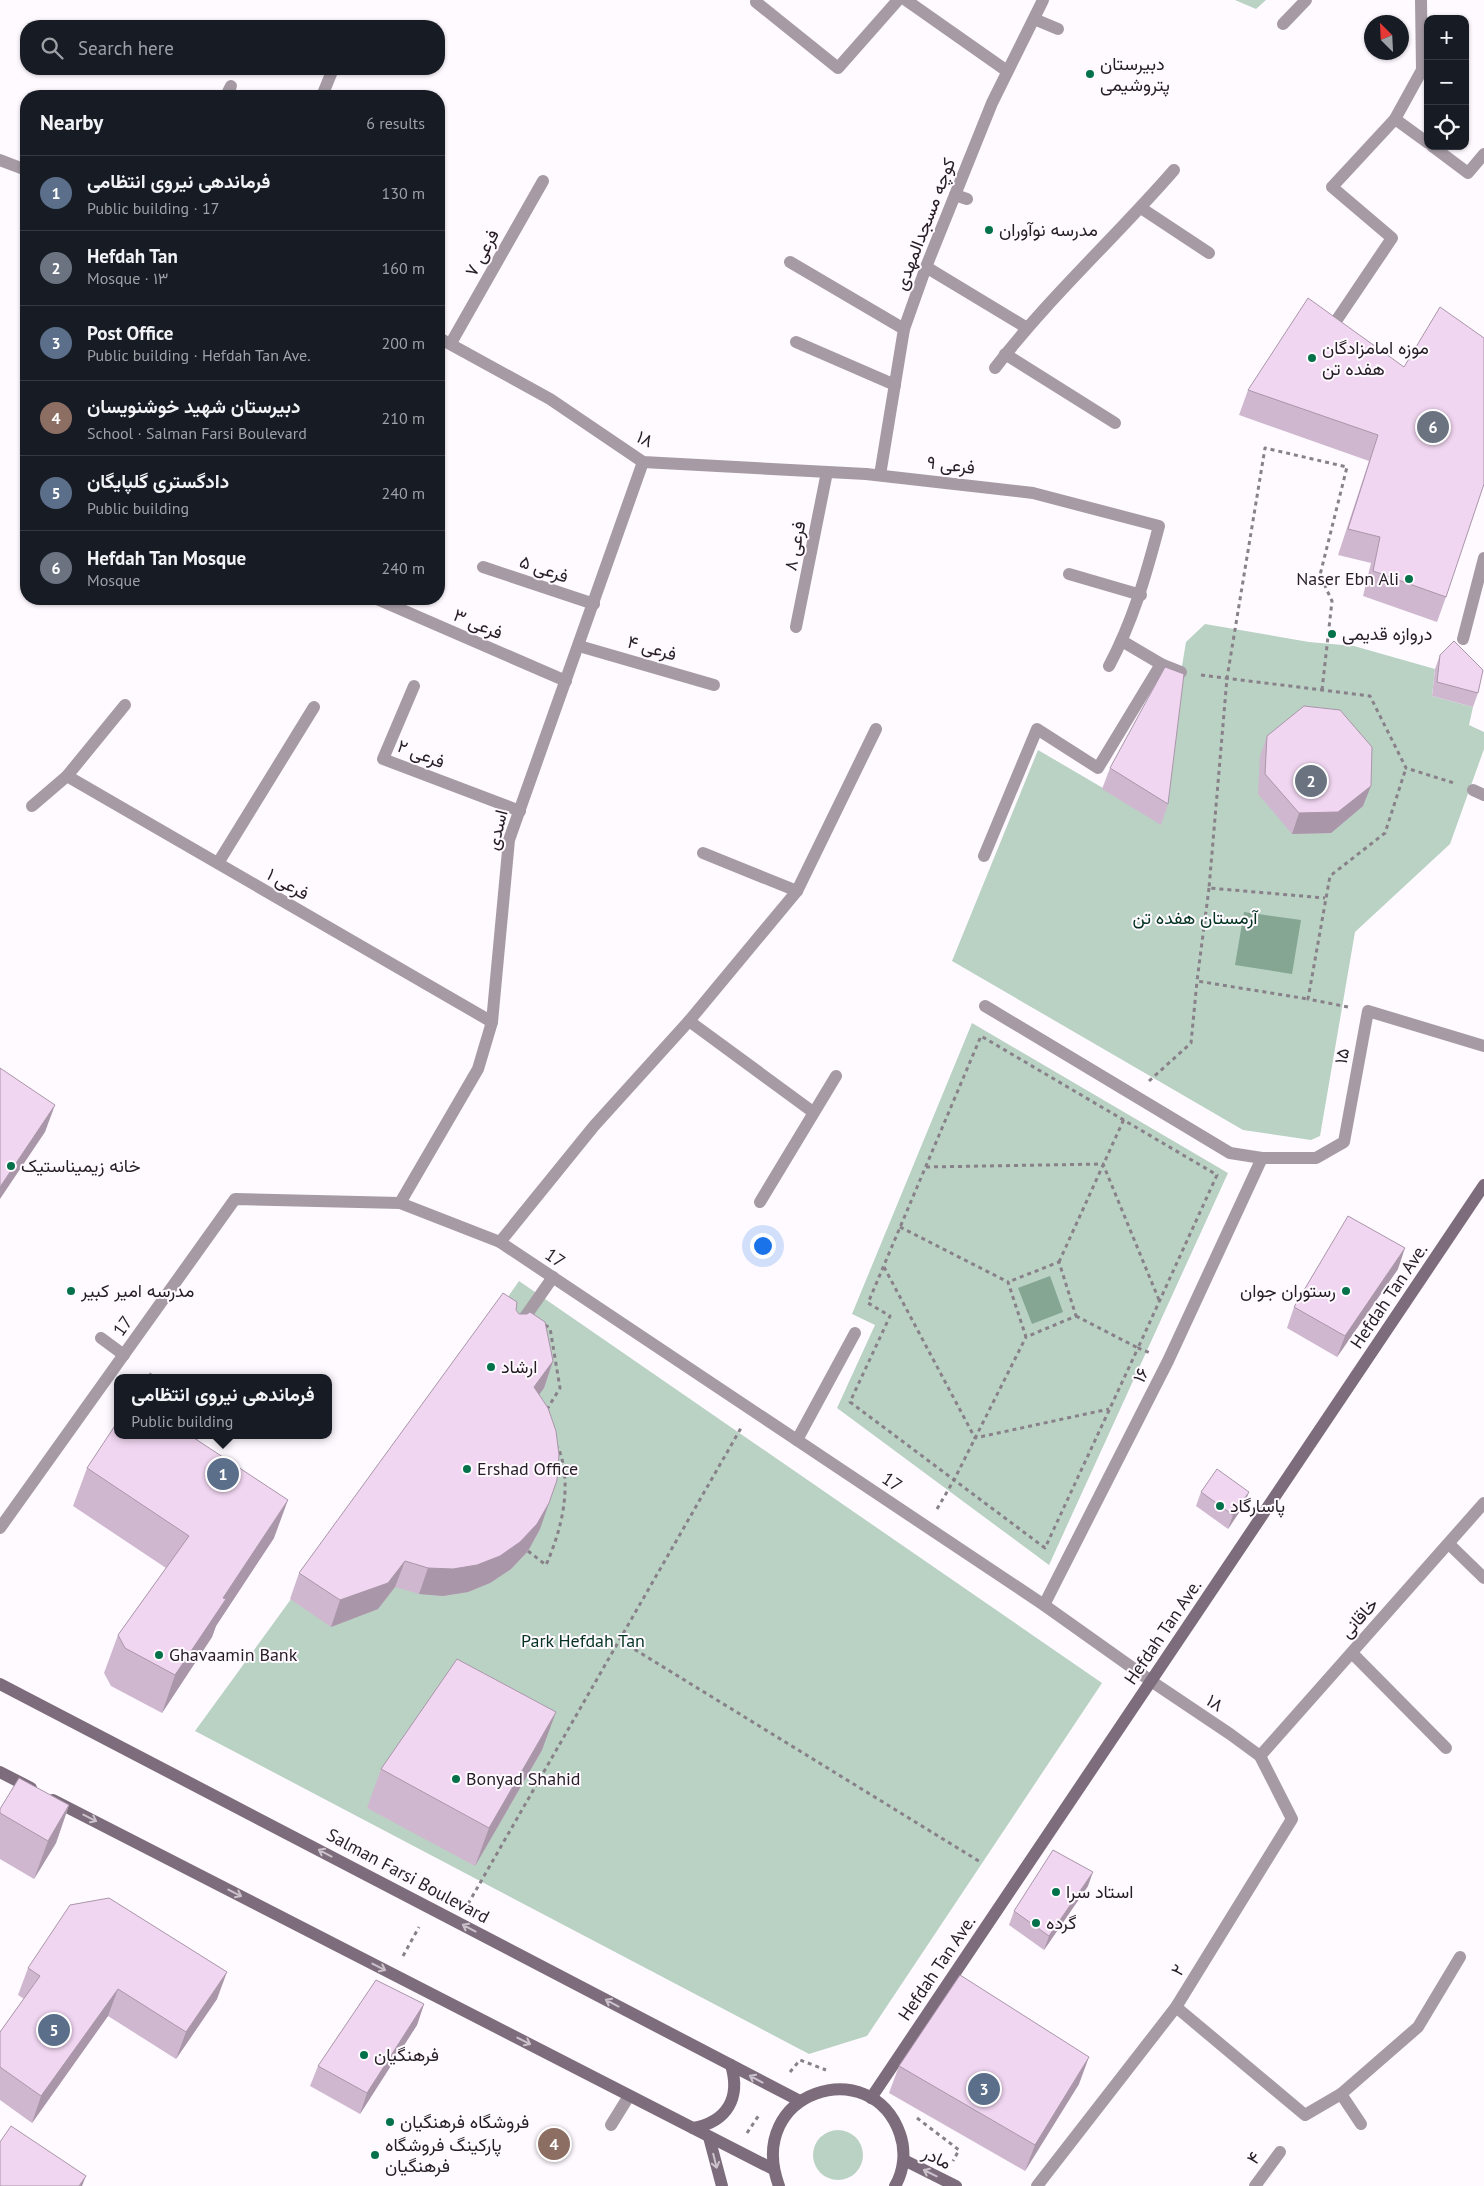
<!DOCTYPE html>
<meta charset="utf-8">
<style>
body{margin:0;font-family:"PT Sans",Vazirmatn,sans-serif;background:#20242c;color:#f1f3f6}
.controls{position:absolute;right:15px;top:15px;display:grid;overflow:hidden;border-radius:10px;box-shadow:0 1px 4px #0004}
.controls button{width:45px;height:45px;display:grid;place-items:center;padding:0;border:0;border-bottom:1px solid #363941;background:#171b24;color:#f1f3f6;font:25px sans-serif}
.compass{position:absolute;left:1364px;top:15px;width:45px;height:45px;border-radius:50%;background:#171b24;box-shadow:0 1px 4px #0004;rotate:336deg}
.you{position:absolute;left:762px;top:1245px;width:18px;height:18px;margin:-12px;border:4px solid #fff;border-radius:50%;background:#1a73e8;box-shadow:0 0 0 8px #1a73e833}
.badge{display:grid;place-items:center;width:32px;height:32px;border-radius:50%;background:#86b8a9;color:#fff;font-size:16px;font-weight:700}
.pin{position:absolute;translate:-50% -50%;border:2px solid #fff;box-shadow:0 1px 5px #0006}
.popup{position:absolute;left:114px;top:1374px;width:218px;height:65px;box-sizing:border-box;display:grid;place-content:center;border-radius:10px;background:#171b24;filter:drop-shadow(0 1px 4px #0005);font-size:16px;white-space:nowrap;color:#9ea1a6}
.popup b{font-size:19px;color:#f1f3f6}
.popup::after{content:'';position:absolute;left:50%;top:100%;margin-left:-10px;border:10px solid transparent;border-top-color:#171b24}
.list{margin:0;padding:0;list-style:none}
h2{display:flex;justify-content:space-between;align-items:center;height:65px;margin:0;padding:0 20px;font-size:21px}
h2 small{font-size:16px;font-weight:400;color:#9ea1a6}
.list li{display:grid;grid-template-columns:32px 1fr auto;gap:15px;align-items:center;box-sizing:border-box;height:75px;padding:0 20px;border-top:1px solid #363941}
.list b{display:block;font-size:19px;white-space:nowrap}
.list p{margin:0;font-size:16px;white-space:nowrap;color:#9ea1a6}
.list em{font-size:16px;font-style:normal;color:#9ea1a6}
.icon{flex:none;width:28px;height:28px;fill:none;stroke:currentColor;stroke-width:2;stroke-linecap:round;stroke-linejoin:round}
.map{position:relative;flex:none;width:1484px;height:2186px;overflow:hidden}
.search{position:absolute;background:#171b24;box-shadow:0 1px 4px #0004;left:20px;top:20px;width:425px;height:55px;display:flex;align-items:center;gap:12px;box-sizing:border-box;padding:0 18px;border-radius:20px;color:#9ea1a6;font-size:19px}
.panel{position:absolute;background:#171b24;box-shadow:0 1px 4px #0004;left:20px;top:90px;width:425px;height:515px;border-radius:20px}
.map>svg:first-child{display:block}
.green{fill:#b9d2c4}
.water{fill:#84a693}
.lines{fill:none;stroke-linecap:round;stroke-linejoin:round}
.path{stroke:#898189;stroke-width:3;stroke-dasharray:4 4;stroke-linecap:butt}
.service{stroke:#a69ba5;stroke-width:12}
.minor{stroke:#a69ba5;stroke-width:12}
.secondary{stroke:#7d6d7c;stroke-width:12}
.wall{fill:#cfb8cf}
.shaded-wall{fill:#a996a9}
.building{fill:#f1d6f1;stroke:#a996a9}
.oneway{stroke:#cbc2cb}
.poi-dot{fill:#03714a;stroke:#fffaff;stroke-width:2}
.labels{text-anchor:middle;stroke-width:4;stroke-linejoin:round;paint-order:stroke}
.poi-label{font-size:18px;fill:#261d26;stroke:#fffaff;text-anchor:start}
.street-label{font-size:18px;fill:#261d26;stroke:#fffaff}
.park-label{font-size:18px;fill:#033320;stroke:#fffaff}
</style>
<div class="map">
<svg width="1484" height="2186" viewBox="0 0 1484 2186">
<rect width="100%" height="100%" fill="#fffaff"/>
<g class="green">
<polygon points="1235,0 1266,0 1256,9"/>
<polygon points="1205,624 1309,642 1354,646 1435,669 1432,696 1473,707 1469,725 1484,732 1484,749 1450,844 1355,932 1320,1136 1311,1140 1243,1130 952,961 1038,750 1103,788 1181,672 1186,642"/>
<polygon points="972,1023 1228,1173 1049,1565 837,1408 875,1325 852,1314"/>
<polygon points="519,1281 1102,1683 867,2036 809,2054 195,1731 446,1386"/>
<circle cx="838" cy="2155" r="25"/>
</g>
<g class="water">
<polygon points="1244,912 1301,920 1292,974 1235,965"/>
<polygon points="1050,1276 1063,1312 1032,1324 1018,1288"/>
</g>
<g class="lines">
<g class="path">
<polyline points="1201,675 1370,696 1406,768 1454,783"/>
<polyline points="1322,690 1332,601 1320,575 1347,467 1265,448 1227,678 1209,888 1325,898"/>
<polyline points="1209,888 1197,981 1308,999"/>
<polyline points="1348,1007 1308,999 1330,876 1385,833 1406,768"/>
<polyline points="1149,1081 1191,1043 1197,981"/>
<polyline points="926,1167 1103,1164 1159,1300"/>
<polyline points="900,1227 1008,1282 1026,1337 1076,1316 1059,1262 1008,1282"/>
<polyline points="1059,1262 1124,1119"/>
<polyline points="884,1267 975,1438 1109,1409"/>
<polyline points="1076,1316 1138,1348 1217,1175 981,1036 868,1303 890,1316 850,1402 1045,1548 1138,1348 1150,1353"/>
<polyline points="545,1325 550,1328 560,1388 546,1411"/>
<polyline points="937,1509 954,1480 1026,1337"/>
<path d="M528,1551L546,1565C562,1529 573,1484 558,1447"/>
<polyline points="621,1641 982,1863"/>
<polyline points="468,1904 741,1428"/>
<polyline points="403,1956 419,1927"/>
<polyline points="790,2072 800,2060 826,2070"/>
<polyline points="917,2118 959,2150 953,2161"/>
<polyline points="747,2133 759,2115"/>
</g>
<g class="service">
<polyline points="906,0 1007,71"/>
<polyline points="756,2 838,68 898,0"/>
<polyline points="1283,24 1306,0"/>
<polyline points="226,96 231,86"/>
<polyline points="322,96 333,69"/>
<polyline points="1395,119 1428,143"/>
<polyline points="1432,146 1468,173 1484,154"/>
<polyline points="1141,208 1209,253"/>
<polyline points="790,262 904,329"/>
<polyline points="926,267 1027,328"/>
<polyline points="1332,327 1392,238 1332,187 1395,119 1422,70 1421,0"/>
<polyline points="796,342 895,385"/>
<polyline points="451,343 543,181"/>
<polyline points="1005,354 1115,423"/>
<path d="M995,368C1049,297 1116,237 1174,170"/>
<path d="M866,474L1033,493L1159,526C1146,575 1133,621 1109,666"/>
<polyline points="483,567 594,604"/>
<polyline points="1069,574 1141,595"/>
<polyline points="377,599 566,681"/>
<polyline points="796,627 827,472"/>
<polyline points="1122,641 1161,664 1181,672"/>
<polyline points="414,686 383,759 520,811"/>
<polyline points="67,776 492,1022"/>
<polyline points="32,806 67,776 125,705"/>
<polyline points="703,853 797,891"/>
<polyline points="984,856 1037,729 1098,768 1161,664"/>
<polyline points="218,863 314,707"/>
<polyline points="689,1021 813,1112"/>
<polyline points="760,1202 836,1076"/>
<polyline points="500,1242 594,1126 689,1021 797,891 876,729"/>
<polyline points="797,1440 855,1333"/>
<polyline points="1449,1544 1484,1578"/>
<polyline points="1352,1653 1446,1748"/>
<polyline points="1341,2094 1361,2124"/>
<polyline points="1255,2186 1280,2152"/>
</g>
<g class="minor">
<polyline points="1034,19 1058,29"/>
<polyline points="0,160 26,170"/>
<polyline points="955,195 967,199"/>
<polyline points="439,338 550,399 643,462 866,474"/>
<polyline points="880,475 904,329 926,267 992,103 1043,0"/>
<polyline points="1463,639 1484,558"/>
<polyline points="579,646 714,685"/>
<polyline points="1473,790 1484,795"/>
<polyline points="985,1006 1230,1153 1262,1158 1316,1158 1344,1142 1368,1011 1484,1046"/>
<polyline points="400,1203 478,1069 492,1022 509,840 643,462"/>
<polyline points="518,1327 553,1277"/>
<polyline points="101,1338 124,1355"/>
<polyline points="0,1528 235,1199 400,1203 500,1242 1044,1605 1151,1681 1230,1734 1260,1756 1292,1819 1176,2007 1037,2186"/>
<polyline points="1044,1605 1168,1361 1262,1158"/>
<polyline points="1260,1756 1484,1503"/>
<polyline points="1176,2007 1305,2115 1341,2094 1418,2027 1460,1957"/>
<polyline points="611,2125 629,2096"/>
</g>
<g class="secondary">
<polyline points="0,1684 800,2101"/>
<polyline points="0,1772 31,1788"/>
<polyline points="53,1800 773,2169"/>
<polyline points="871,2098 1484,1185"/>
<path d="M693,2128C727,2122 741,2098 731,2065"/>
<polyline points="709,2137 722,2186"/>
<polyline points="904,2160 956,2186"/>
<path d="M779,2186C744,2091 872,2052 900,2134C906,2151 904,2171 895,2186"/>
</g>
</g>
<g class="wall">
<polygon points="1404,367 1446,597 1437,622 1363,596 1371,563 1338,555 1369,461 1239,415 1248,390"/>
<polygon points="1440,655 1478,693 1473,707 1432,696 1435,669"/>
<polygon points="1267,736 1363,806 1331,833 1292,834 1258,794 1260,756"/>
<polygon points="1110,768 1168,804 1161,825 1102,789"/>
<polygon points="1398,1269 1337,1357 1287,1328 1294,1307"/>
<polygon points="516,1310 553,1361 544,1388 539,1394 540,1529 528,1551 511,1569 490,1583 468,1592 443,1596 419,1594 395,1587 378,1609 331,1627 290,1599 299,1573"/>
<polygon points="118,1435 199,1435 197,1440 274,1538 216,1626 212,1637 162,1713 111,1686 104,1673 118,1635 166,1568 73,1506 87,1468"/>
<polygon points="1201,1492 1244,1505 1228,1529 1196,1506"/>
<polygon points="542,1750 475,1866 367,1808 381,1769"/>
<polygon points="69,1805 56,1843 34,1879 0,1859 0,1809"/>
<polygon points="1088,1886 1044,1950 1009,1925 1014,1911"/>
<polygon points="28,1968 217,1999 176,2059 108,2016 32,2123 0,2100 0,2032 24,1999 18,1995"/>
<polygon points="424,2004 417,2025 360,2114 310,2086 318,2066"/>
<polygon points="899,2066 1079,2084 1025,2171 889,2093"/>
</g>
<g class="shaded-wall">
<polygon points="1371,786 1363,806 1331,833 1292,834 1299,813"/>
<polygon points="55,1105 45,1132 0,1199 0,1187"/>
<polygon points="1405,1248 1398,1269 1337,1357 1345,1336"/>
<polygon points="553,1361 544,1388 525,1414 534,1387"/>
<polygon points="192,1435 199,1435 194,1449"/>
<polygon points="1249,1492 1244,1505 1228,1529 1233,1515"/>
<polygon points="288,1500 274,1538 216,1626 212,1637 162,1713 175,1675 223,1598"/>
<polygon points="549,1503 540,1529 528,1551 511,1569 490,1583 468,1592 443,1596 419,1594 428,1568"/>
<polygon points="405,1561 395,1587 378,1609 331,1627 340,1600"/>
<polygon points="556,1712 542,1750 475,1866 489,1828"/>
<polygon points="69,1805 56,1843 34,1879 48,1841"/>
<polygon points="1093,1872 1088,1886 1044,1950 1049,1936"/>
<polygon points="227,1972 217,1999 176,2059 186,2032"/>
<polygon points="118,1989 108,2016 32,2123 41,2096"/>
<polygon points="424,2004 417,2025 360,2114 367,2093"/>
<polygon points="1089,2057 1079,2084 1025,2171 1035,2145"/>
<polygon points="86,2176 82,2186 79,2186"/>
</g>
<g class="building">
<polygon points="1308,298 1404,367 1440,307 1484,338 1484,484 1446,597 1373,571 1380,537 1348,529 1378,435 1248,390"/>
<polygon points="1454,641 1483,670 1478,693 1437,682 1440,655"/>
<polygon points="1165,667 1184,674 1168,804 1110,768"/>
<polygon points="1304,706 1340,710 1372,747 1371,786 1338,812 1299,813 1265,774 1267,736"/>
<polygon points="0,1068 55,1105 0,1187"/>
<polygon points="1348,1216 1405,1248 1345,1336 1294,1307"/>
<polygon points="503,1293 517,1302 516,1310 519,1314 527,1314 530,1312 545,1322 553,1361 534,1387 548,1408 556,1431 559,1455 557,1480 549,1503 537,1524 520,1542 500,1556 477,1565 453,1569 428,1568 405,1561 388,1583 340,1600 299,1573"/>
<polygon points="150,1373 158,1378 147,1378"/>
<polygon points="118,1421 118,1435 192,1435 191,1436 288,1500 223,1598 226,1599 175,1675 125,1648 118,1635 189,1536 87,1468"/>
<polygon points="1217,1469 1249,1492 1233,1515 1201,1492"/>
<polygon points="457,1659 556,1712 489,1828 381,1769"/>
<polygon points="19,1778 69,1805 48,1841 0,1813 0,1809"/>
<polygon points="1053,1850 1093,1872 1049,1936 1014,1911"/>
<polygon points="109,1898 227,1972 186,2032 118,1989 41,2096 0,2067 0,2032 40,1976 28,1968 70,1905"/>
<polygon points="960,1975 1089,2057 1035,2145 899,2066"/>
<polygon points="376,1980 424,2004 367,2093 318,2066"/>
<polygon points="11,2126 86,2176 79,2186 0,2186 0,2142"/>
</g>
<defs><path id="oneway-shaft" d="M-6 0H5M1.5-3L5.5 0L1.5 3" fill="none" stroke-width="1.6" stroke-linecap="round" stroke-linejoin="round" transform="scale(1.25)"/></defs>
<g class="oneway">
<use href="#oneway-shaft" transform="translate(90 1818) rotate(27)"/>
<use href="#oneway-shaft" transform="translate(325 1853) rotate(-152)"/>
<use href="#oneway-shaft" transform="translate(235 1893) rotate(27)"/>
<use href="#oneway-shaft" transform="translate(469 1928) rotate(-152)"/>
<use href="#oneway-shaft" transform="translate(379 1967) rotate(27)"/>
<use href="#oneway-shaft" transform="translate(612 2003) rotate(-152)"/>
<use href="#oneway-shaft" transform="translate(524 2041) rotate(27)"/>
<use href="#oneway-shaft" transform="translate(756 2079) rotate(-152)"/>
<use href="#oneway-shaft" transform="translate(715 2161) rotate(76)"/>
<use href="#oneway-shaft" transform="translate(930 2173) rotate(-154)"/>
</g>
<g class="poi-dot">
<circle cx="1090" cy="74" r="5"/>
<circle cx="989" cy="230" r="5"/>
<circle cx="1312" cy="358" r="5"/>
<circle cx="1409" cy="579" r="5"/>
<circle cx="1332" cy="634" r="5"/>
<circle cx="11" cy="1166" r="5"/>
<circle cx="71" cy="1291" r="5"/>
<circle cx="1346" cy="1291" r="5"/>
<circle cx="491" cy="1367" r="5"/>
<circle cx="467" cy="1469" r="5"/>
<circle cx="1220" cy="1506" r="5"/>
<circle cx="159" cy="1655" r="5"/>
<circle cx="456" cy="1779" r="5"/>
<circle cx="1056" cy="1892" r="5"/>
<circle cx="1036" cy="1923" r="5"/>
<circle cx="364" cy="2055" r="5"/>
<circle cx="390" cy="2122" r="5"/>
<circle cx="375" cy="2155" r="5"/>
</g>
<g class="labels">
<g class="poi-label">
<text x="1100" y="70">دبیرستان<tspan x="1100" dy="21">پتروشیمی</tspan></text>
<text x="999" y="236">مدرسه نوآوران</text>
<text x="1322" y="354">موزه امامزادگان<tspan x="1322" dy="21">هفده تن</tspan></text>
<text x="1399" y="585" text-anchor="end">Naser Ebn Ali</text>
<text x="1342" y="640">دروازه قدیمی</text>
<text x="21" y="1172">خانه زیمیناستیک</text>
<text x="81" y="1297">مدرسه امیر کبیر</text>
<text x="1336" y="1297" text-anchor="end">رستوران جوان</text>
<text x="501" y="1373">ارشاد</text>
<text x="477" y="1475">Ershad Office</text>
<text x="1230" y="1512">پاسارگاد</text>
<text x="169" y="1661">Ghavaamin Bank</text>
<text x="466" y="1785">Bonyad Shahid</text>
<text x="1066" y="1898">استاد سرا</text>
<text x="1046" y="1929">گرده</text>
<text x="374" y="2061">فرهنگیان</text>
<text x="400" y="2128">فروشگاه فرهنگیان</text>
<text x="385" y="2151">پارکینگ فروشگاه<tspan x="385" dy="21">فرهنگیان</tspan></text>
</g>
<g class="street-label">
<text transform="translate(925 224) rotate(-69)" y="6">کوچه مسجدالمهدی</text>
<text transform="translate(482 253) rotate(-61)" y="6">فرعی ۷</text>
<text transform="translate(645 439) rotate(26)" y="6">۱۸</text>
<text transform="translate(951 465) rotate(7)" y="6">فرعی ۹</text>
<text transform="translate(795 546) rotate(-79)" y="6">فرعی ۸</text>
<text transform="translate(544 569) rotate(19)" y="6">فرعی ۵</text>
<text transform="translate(478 624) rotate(23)" y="6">فرعی ۳</text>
<text transform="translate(652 648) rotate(16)" y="6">فرعی ۴</text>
<text transform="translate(421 754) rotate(21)" y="6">فرعی ۲</text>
<text transform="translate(497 830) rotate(-76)" y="6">اسدی</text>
<text transform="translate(288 884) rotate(30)" y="6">فرعی ۱</text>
<text transform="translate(1342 1056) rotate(-80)" y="6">۱۵</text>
<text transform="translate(555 1258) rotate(34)" y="6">17</text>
<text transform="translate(1389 1296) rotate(-56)" y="6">Hefdah Tan Ave.</text>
<text transform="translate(123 1326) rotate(-54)" y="6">17</text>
<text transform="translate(1141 1375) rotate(-63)" y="6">۱۶</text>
<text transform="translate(892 1482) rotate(34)" y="6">17</text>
<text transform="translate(1359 1618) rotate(-48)" y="6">خاقانی</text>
<text transform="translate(1163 1632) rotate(-56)" y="6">Hefdah Tan Ave.</text>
<text transform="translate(1215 1703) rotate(33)" y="6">۱۸</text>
<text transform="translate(408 1876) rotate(28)" y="6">Salman Farsi Boulevard</text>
<text transform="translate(937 1968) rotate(-56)" y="6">Hefdah Tan Ave.</text>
<text transform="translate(1178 1970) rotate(-58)" y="6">۲</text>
<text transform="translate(937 2158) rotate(26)" y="6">مادر</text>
<text transform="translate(1254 2158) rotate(-54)" y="6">۴</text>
</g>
<g class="park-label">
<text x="1195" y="924">آرمستان هفده تن</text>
<text x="583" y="1647">Park Hefdah Tan</text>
</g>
</g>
</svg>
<div class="controls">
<button>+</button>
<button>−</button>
<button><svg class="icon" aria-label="locate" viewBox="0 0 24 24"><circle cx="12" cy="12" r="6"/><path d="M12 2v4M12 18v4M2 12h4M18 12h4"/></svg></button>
</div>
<svg class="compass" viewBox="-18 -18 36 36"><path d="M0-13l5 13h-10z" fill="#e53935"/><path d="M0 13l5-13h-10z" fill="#9ea1a6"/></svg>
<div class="you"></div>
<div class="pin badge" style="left:223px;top:1474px;background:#5c6f8a">1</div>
<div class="popup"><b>فرماندهی نیروی انتظامی</b>Public building</div>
<div class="pin badge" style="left:1311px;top:781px;background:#6b7280">2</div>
<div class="pin badge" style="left:984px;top:2089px;background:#5c6f8a">3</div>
<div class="pin badge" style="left:554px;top:2144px;background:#8d6e63">4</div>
<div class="pin badge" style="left:54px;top:2030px;background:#5c6f8a">5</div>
<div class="pin badge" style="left:1433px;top:427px;background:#6b7280">6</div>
<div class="search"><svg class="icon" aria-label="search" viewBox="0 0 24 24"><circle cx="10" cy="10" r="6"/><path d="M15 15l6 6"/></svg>Search here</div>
<section class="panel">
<h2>Nearby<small>6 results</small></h2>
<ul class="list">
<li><span class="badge" style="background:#5c6f8a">1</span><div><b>فرماندهی نیروی انتظامی</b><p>Public building · 17</p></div><em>130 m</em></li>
<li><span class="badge" style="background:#6b7280">2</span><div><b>Hefdah Tan</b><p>Mosque · ۱۳</p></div><em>160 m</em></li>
<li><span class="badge" style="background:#5c6f8a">3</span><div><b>Post Office</b><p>Public building · Hefdah Tan Ave.</p></div><em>200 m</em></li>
<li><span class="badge" style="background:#8d6e63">4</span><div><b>دبیرستان شهید خوشنویسان</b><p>School · Salman Farsi Boulevard</p></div><em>210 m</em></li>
<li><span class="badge" style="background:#5c6f8a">5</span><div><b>دادگستری گلپایگان</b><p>Public building</p></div><em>240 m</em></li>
<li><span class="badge" style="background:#6b7280">6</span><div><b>Hefdah Tan Mosque</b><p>Mosque</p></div><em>240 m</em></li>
</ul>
</section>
</div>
